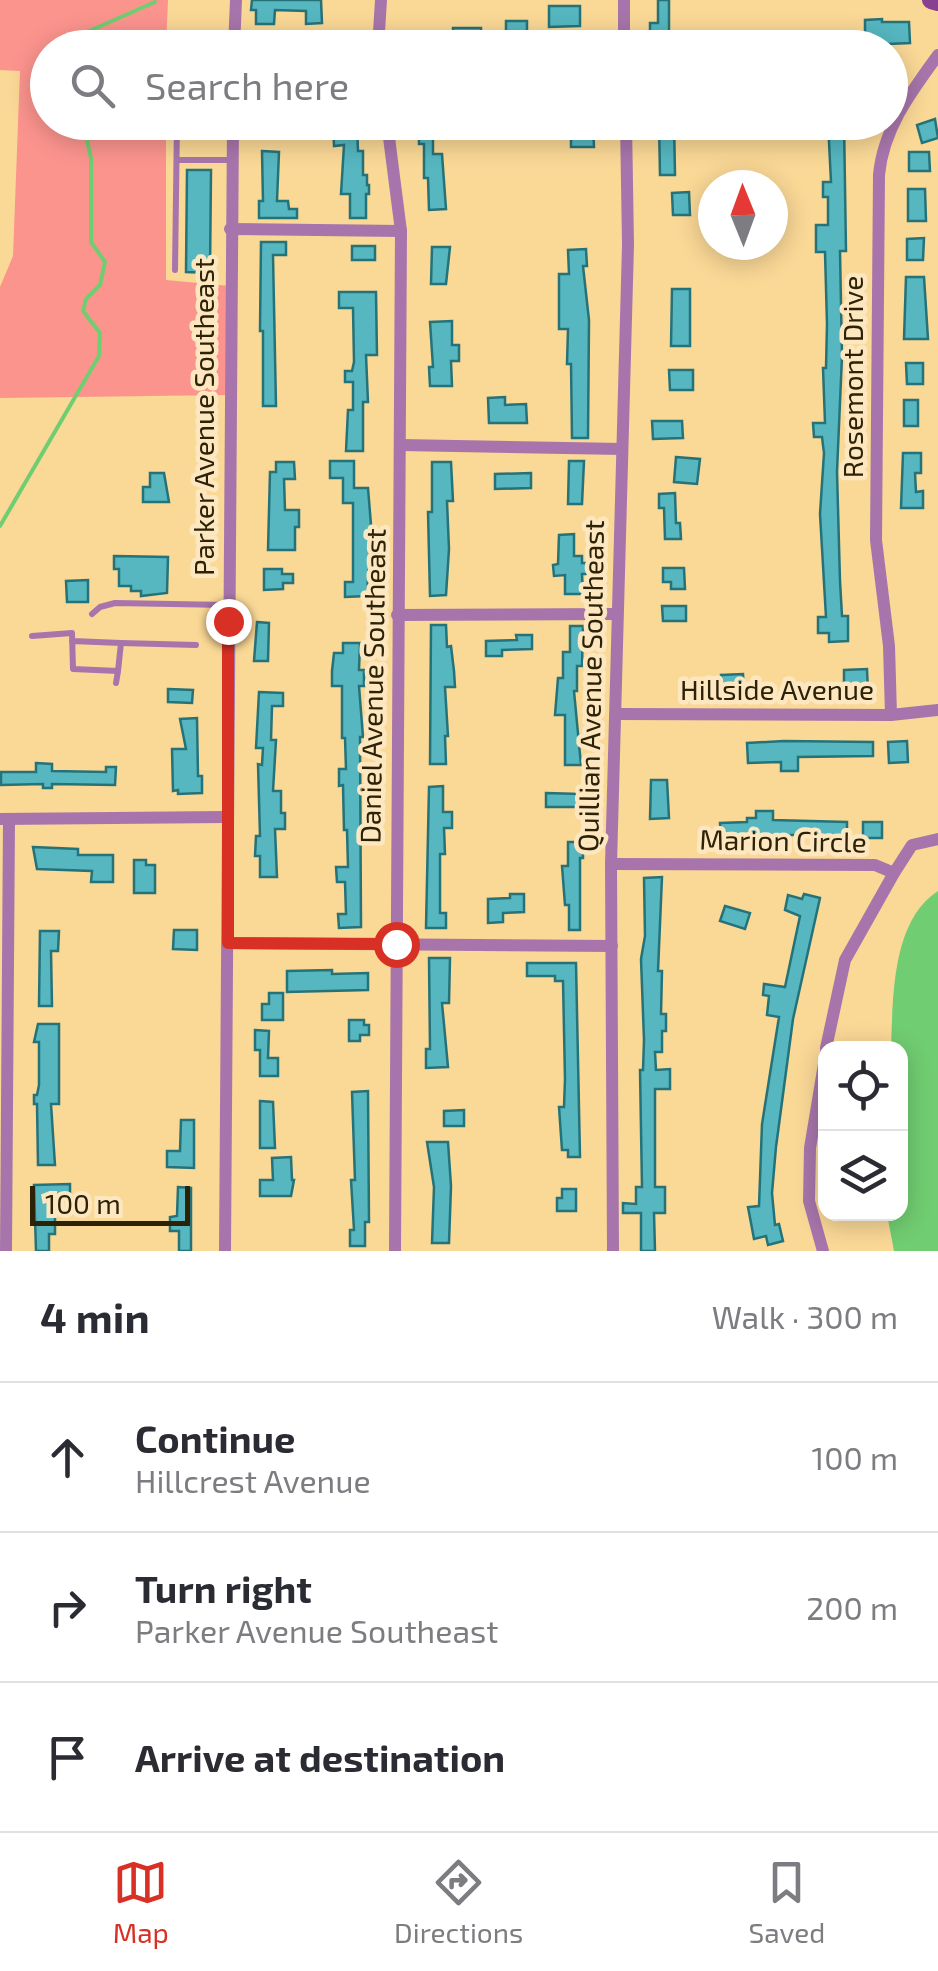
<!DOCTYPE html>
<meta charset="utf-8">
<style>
body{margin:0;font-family:"Exo 2",sans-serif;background:#f2f2f3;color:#2b2b33}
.controls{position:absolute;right:30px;bottom:30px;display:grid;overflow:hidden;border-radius:20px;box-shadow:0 5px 25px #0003}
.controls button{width:90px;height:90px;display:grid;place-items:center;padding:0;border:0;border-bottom:2px solid #e1e1e2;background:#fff;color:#2b2b33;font:50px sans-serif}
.compass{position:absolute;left:698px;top:170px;width:90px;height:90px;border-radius:50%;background:#fff;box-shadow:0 5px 25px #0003;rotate:359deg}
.scale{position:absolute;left:30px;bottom:25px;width:160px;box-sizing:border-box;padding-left:10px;border:5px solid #2e2206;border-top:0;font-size:28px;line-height:35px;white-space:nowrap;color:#2e2206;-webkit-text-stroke:8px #fce7c1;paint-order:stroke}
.stop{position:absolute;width:30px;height:30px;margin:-22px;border:8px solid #d93025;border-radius:50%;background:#fff}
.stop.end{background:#d93025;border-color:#fff;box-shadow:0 2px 10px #0008}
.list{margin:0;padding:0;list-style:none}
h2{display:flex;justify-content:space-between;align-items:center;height:130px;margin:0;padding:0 40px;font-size:42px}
h2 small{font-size:32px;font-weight:400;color:#7c7c81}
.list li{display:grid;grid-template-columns:65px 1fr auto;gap:30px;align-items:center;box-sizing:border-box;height:150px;padding:0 40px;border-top:2px solid #e1e1e2}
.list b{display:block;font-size:38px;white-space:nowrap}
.list p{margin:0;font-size:32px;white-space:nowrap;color:#7c7c81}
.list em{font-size:32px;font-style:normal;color:#7c7c81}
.icon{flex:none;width:55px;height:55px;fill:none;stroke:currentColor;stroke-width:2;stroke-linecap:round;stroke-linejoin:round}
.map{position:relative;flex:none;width:938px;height:1251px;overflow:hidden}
.search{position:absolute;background:#fff;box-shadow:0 5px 25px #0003;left:30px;right:30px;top:30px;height:110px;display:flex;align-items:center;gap:25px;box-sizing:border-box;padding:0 35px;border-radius:55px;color:#7c7c81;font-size:38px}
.sheet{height:580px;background:#fff}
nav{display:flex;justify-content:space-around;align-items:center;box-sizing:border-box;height:140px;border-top:2px solid #e1e1e2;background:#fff;font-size:28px;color:#7c7c81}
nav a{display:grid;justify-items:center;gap:5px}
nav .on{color:#d93025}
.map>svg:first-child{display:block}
.green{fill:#fc948e}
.water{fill:#71cd71}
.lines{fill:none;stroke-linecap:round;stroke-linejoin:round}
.stream{stroke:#71cd71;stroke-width:4}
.building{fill:#56b7c0;stroke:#267279;stroke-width:2.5}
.service{stroke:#a775ab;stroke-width:6}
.minor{stroke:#a775ab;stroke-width:12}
.secondary{stroke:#894091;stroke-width:18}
.route{stroke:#d93025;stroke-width:12}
.labels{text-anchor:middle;stroke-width:9;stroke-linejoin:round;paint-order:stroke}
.street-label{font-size:28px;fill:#2e2206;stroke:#fce7c1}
</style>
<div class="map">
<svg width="938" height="1251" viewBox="0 0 938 1251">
<rect width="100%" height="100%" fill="#fad896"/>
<polygon class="green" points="0,0 168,0 166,47 48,48 48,122 166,123 166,280 230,286 226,395 0,398 0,287 13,256 20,71 0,70"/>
<path class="water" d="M938,891V1251H894L887,1214H900V1048H891C893,1000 891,921 938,891Z"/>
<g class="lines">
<g class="stream">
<polyline points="70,48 71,39 155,2"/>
<polyline points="0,526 99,356 100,333 83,311 86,299 100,285 105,262 91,242 91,158 83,122"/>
</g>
</g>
<g class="building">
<polygon points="252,0 321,0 322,23 306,24 306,11 275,10 274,24 256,24 256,10 251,10"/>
<polygon points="658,0 669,0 669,38 650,38 650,23 658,23"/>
<polygon points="549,6 580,6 580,26 549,27"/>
<polygon points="882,19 882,22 909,22 910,43 865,45 865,20"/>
<rect x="506" y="21" width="21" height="18"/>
<polygon points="453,28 481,28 481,48 424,48 424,35 453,34"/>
<polygon points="935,119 938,138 922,143 917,125"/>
<polygon points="187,122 212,122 211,138 187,138"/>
<polygon points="333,122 357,122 358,151 363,151 363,175 367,175 367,185 369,185 369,194 366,194 366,218 350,218 350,194 341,194 344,145 334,146"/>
<polygon points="571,122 593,122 594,147 571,147"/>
<polygon points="659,122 674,122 675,175 660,175"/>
<polygon points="828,122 844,122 846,251 840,251 842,356 837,472 840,581 842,616 848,616 848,641 829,642 829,633 818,633 818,617 826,617 820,514 824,453 822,437 814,437 813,423 825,423 823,368 826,368 827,324 825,252 816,252 816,225 828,225 828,197 823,197 823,182 831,182"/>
<polygon points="419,124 433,124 433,154 442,154 446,209 429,210 428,178 424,178 424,144 419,144"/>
<polygon points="262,151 279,152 277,201 288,201 289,209 297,209 297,218 259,218 259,201 263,201"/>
<polygon points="909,152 929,152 930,171 909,171"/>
<polygon points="187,170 211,170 210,273 186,272"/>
<polygon points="908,189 925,189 926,221 908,221"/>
<polygon points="689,192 690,215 673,215 672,193"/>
<polygon points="924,238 923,260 907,260 907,239"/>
<polygon points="261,242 286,242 286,255 273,255 276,406 263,406 263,331 260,331"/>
<rect x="352" y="246" width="23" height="14"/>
<polygon points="432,247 450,247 446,284 431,284"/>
<polygon points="586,249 587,266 583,266 589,320 588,438 572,438 571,364 567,364 568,329 559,329 559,274 569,274 568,250"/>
<polygon points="906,277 924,277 928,339 904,339"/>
<polygon points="672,289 690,289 690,346 671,346"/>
<polygon points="339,292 376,292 377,355 366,355 368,402 363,402 363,451 346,451 348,410 353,410 353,382 345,382 345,371 352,371 354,362 353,308 339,308"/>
<polygon points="452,321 452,345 459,345 459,361 451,361 452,386 430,386 429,367 433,367 430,322"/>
<polygon points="906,363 923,363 923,384 907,384"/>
<polygon points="669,370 693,370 693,390 670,390"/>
<polygon points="505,397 505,405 526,404 527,423 489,423 488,398"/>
<rect x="904" y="400" width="14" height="26"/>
<polygon points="652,421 682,421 683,438 653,439"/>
<polygon points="903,453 921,453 921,473 915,473 916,492 923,491 923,508 901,508"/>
<polygon points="676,457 700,459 697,484 674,482"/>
<polygon points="330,461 354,461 354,488 368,488 371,525 367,596 345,597 345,582 353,582 353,503 343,503 343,478 330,478"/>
<polygon points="569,461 584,461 582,504 568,504"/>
<polygon points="276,462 294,462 295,479 284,479 285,510 299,510 299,527 295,527 295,550 268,550 270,472 276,472"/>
<polygon points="432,462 451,462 453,501 447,501 449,549 446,595 430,596 428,512 432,512"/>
<polygon points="150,473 164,473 169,502 143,502 143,487 150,487"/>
<polygon points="531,473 531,488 495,489 495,474"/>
<polygon points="675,493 676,523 680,523 681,539 665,539 664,508 659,508 659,494"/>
<polygon points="574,534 574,556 582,556 582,563 590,563 590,574 582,574 583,594 565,594 565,575 554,576 553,565 558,564 559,535"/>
<polygon points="114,556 168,557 167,593 141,596 141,591 131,591 131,586 119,586 119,569 114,569"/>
<polygon points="663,568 684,568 685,589 671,589 671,582 663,582"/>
<polygon points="264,569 282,569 282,574 293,574 293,583 283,583 283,589 264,590"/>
<polygon points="88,580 88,602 67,602 66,581"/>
<polygon points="662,606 686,606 686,621 663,621"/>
<polygon points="257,622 269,623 268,661 254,661"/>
<polygon points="431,625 446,625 447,647 451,646 454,671 455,687 445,687 448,736 445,736 446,764 430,764"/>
<polygon points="570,626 583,626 582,666 577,666 577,691 574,691 581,765 565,765 565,715 555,715 558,678 563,678 563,652 570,652"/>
<polygon points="516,635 532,635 532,649 502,650 502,656 486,656 486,641 517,640"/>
<polygon points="343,643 360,643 359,670 364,670 364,686 359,686 363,737 360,737 361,927 339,928 338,914 346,914 345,882 337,882 336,867 348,867 347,830 344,830 343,785 339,786 339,769 346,769 345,738 342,738 342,686 332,686 332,671 334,653 343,653"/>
<polygon points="867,669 868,692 844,692 844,670"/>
<polygon points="743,674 744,692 722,692 721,675"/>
<polygon points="168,689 193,690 192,703 168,702"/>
<polygon points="259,692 283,693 283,706 272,706 271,740 276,740 273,791 281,791 281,813 285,813 285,829 275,829 277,877 260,877 260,856 255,856 256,836 260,836 258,764 262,765 263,748 256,748"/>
<polygon points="197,718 198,776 202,776 202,793 178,794 178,790 173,791 172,749 186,749 180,719"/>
<polygon points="784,741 873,742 873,756 798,757 798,771 781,771 781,762 748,763 747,743"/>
<polygon points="907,741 908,762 889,763 888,742"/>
<polygon points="36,763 52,764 52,771 106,772 106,767 116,767 115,785 52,784 52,788 43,788 43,784 1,785 1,772 36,772"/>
<polygon points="651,780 667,780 669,818 650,819"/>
<polygon points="443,786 443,812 452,812 452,828 444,828 445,854 440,854 440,913 446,913 446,928 426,928 429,787"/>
<polygon points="546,793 580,794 580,807 546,807"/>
<polygon points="756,811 773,811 773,820 847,822 847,837 818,838 817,835 773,835 774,840 721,839 720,823 747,822 747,818 756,818"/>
<rect x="863" y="822" width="19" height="16"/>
<polygon points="568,842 583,842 583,858 580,858 580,930 569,930 569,905 565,905 562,866 568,866"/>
<polygon points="33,847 78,849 78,855 113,855 113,882 91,882 92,871 37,869"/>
<polygon points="134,860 146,860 146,865 155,865 155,893 134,893"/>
<polygon points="662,877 658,971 662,971 661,1014 666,1014 666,1031 662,1031 662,1052 655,1052 656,1070 670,1069 670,1089 655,1089 655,1187 665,1187 665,1213 654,1213 655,1251 641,1251 641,1213 623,1213 623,1203 636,1204 636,1187 642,1187 640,1070 643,1070 644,1040 641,959 645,936 644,878"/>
<polygon points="510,894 524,894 524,912 503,913 503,922 488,923 488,899 510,898"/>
<polygon points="804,894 820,898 793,1019 776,1147 772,1193 775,1225 779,1224 783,1241 768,1245 766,1236 754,1239 748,1207 759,1206 762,1124 779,1017 767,1015 769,996 763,995 764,984 785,987 800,916 785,910 788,895 802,899"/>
<polygon points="725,906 750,913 745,929 720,921"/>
<polygon points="174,930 197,930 197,950 173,949"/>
<polygon points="40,931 59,931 58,951 51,951 52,1006 39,1006"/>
<polygon points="429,958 450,958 449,1003 442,1003 448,1067 426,1068 426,1049 430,1049"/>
<polygon points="527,963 576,963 580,1157 568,1157 568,1150 562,1150 559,1107 564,1107 565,1079 563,981 555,981 555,976 527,976"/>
<polygon points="332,970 332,974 368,973 368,990 287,992 287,971"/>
<polygon points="269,993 283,993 283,1020 262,1020 262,1004 269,1004"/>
<polygon points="349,1020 364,1020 364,1025 369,1025 369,1035 360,1035 360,1041 349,1041"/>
<polygon points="38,1024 59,1024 59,1104 51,1104 55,1165 38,1165 37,1104 34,1104 34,1095 37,1095 39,1085 39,1042 34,1042"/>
<polygon points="255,1030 269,1031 268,1058 278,1058 278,1076 260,1076 260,1050 255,1050"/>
<polygon points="368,1091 369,1222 365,1222 365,1246 350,1246 350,1230 354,1230 351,1180 355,1180 352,1092"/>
<polygon points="260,1101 273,1102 275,1148 260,1148"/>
<polygon points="464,1110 464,1126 444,1126 444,1111"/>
<polygon points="181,1120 194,1120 194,1168 167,1167 167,1151 180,1151"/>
<polygon points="427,1142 448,1142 451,1186 449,1243 432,1243 434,1187"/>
<polygon points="291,1157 292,1180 294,1180 291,1196 260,1196 260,1180 273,1180 272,1158"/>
<polygon points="70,1184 70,1201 55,1201 55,1234 49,1234 49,1251 36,1251 34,1185"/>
<polygon points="178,1187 191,1188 191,1251 179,1251 179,1231 170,1231 170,1217 177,1216"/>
<polygon points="562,1189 576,1189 576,1211 557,1211 557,1198 562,1198"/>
</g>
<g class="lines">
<g class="service">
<polyline points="177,160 231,160"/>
<polyline points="175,270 177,122"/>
<polyline points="92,614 100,607 115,603 228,605"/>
<polyline points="32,636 72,633 73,669 118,671 121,643 72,641"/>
<polyline points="121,643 196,645"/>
<polyline points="116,683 118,671"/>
</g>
<g class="minor">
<polyline points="624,0 624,48"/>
<polyline points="234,48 236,0"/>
<polyline points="378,48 381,0"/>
<polyline points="387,122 401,231 395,1251"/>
<polyline points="230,229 401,231"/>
<polyline points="401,445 622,449"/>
<polyline points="397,615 617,614"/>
<polyline points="616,714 891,715 938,710"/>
<path d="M891,715L889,646L876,540L879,175C883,129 911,92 938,55"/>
<polyline points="0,819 226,817"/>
<polyline points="611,864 875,865 894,873 912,845 938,839"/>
<polyline points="228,943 612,946"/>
<polyline points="826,1048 845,960 894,873"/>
<polyline points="6,1251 9,819"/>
<polyline points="225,1251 233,122"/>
<polyline points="613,1251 611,864 628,245 626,122"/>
<polyline points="823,1251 809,1201 810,1148 826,1052"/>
</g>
<polyline class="secondary" points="931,0 938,2"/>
</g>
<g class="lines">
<polyline class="route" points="228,621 228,943 396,944"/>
</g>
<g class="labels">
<g class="street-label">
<text transform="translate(853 377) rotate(-90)" y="10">Rosemont Drive</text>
<text transform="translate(204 417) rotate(-90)" y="10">Parker Avenue Southeast</text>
<text transform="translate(373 686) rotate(-89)" y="10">Daniel Avenue Southeast</text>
<text transform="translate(591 686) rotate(-89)" y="10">Quillian Avenue Southeast</text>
<text x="777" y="700">Hillside Avenue</text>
<text transform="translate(783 841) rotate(1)" y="10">Marion Circle</text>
</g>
</g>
</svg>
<div class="controls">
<button><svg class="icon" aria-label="locate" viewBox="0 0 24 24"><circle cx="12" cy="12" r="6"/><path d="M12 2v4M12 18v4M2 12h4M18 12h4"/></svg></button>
<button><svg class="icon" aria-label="layers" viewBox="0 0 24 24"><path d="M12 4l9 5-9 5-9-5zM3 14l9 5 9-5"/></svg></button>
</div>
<svg class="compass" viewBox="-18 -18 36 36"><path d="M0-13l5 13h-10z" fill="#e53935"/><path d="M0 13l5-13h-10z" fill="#7c7c81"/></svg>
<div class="scale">100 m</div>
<div class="stop" style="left:396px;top:944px"></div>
<div class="stop end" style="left:228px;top:621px"></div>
<div class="search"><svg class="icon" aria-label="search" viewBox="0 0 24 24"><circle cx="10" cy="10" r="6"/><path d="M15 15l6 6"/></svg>Search here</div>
</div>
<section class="sheet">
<h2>4 min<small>Walk · 300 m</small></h2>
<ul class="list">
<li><svg class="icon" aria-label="ahead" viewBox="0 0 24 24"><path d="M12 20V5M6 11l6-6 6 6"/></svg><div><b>Continue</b><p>Hillcrest Avenue</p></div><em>100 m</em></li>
<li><svg class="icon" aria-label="right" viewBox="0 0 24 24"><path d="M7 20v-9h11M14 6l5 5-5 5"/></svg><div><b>Turn right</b><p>Parker Avenue Southeast</p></div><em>200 m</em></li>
<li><svg class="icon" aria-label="arrive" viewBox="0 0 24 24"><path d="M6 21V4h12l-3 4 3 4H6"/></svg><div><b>Arrive at destination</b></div></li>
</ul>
</section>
<nav>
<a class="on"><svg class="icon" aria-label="map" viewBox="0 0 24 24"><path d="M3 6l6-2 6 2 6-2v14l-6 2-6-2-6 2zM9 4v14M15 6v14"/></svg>Map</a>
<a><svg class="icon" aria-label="directions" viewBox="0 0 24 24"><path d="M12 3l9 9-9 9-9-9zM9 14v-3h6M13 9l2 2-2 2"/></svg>Directions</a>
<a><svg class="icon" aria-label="saved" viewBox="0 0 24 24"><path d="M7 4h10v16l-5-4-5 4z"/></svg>Saved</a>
</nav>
